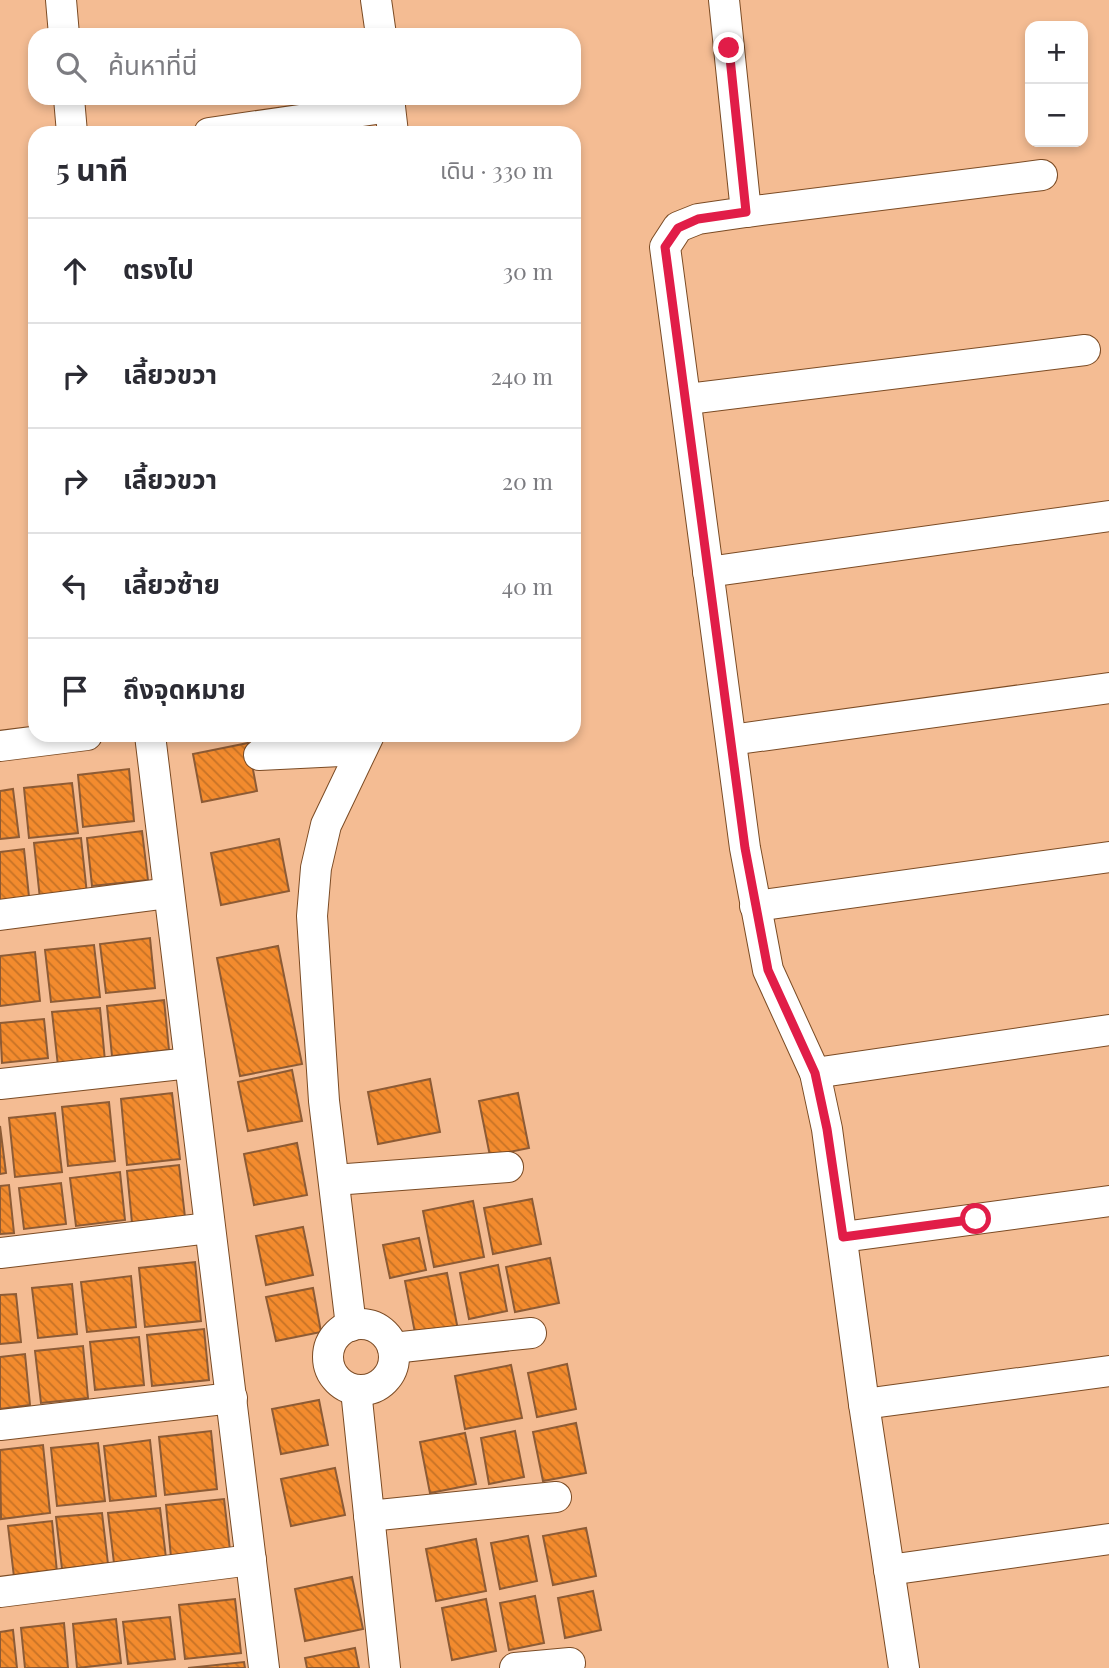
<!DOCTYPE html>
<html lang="th">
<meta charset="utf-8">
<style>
body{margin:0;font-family:"Playfair Display","Noto Sans Thai",serif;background:#f7f7f7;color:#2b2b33}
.controls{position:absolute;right:21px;top:21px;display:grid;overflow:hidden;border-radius:14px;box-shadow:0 4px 10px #0003}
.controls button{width:63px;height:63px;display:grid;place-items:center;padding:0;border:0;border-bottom:2px solid #e1e1e2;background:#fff;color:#2b2b33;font:35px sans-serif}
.stop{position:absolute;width:21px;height:21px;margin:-16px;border:5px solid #e11d48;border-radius:50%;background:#fff}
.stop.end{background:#e11d48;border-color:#fff;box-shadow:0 2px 7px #0008}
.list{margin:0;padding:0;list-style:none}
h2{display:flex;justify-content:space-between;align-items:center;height:91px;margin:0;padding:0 28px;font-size:30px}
h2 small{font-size:23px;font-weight:400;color:#7c7c81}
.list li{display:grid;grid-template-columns:46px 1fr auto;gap:21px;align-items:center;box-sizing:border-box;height:105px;padding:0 28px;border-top:2px solid #e1e1e2}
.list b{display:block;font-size:26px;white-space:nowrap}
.list em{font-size:23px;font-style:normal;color:#7c7c81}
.icon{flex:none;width:38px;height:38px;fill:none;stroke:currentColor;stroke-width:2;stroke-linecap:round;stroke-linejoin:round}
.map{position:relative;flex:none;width:1109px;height:1668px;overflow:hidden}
.search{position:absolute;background:#fff;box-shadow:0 4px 10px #0003;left:28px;top:28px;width:553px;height:77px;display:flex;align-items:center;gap:18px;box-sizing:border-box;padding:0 24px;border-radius:21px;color:#7c7c81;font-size:26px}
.panel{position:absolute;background:#fff;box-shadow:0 4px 10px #0003;left:28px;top:126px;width:553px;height:616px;border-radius:21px}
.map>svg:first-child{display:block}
.building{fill:url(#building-back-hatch);stroke:#8d5b35;stroke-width:2}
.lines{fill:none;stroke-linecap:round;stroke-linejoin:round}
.minor-casing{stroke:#7b4b24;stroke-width:32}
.minor{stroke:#fff;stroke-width:30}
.route{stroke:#e11d48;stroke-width:9}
</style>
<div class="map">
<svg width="1109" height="1668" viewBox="0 0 1109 1668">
<defs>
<pattern id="building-back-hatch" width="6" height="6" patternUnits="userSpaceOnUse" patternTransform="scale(1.75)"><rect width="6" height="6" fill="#f38b2e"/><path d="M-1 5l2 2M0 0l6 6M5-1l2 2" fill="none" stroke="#c67226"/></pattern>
</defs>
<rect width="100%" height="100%" fill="#f4bc93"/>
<g class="building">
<polygon points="248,743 257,791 202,802 193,754"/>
<polygon points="129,769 134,821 83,827 78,775"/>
<polygon points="72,783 78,833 29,838 24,788"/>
<polygon points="13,789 19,837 0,839 0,791"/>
<polygon points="142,831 148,880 92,886 87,838"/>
<polygon points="81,838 87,894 40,899 34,843"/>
<polygon points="279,839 289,891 221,905 211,853"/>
<polygon points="24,849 29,897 0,901 0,852"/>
<polygon points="150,938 155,988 106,993 100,944"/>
<polygon points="94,945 100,997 51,1002 45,950"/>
<polygon points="278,946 302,1064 240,1076 217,958"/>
<polygon points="35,952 40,1001 0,1006 0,956"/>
<polygon points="164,1000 169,1050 112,1056 107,1006"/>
<polygon points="100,1008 105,1061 58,1066 52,1012"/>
<polygon points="44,1019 48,1058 2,1063 0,1023"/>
<polygon points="292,1070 302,1121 248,1131 238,1082"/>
<polygon points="430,1079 440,1132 378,1144 368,1092"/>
<polygon points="172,1093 180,1159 127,1165 121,1099"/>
<polygon points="518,1093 529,1148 490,1156 479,1101"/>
<polygon points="109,1102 115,1161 68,1166 62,1107"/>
<polygon points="55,1113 62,1172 15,1177 9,1118"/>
<polygon points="0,1126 6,1173 0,1174"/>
<polygon points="297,1143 307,1195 254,1205 244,1154"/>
<polygon points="179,1165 185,1217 132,1223 127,1171"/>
<polygon points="120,1172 125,1220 76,1226 70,1178"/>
<polygon points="61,1183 66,1224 24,1229 19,1188"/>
<polygon points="9,1185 14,1233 0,1234 0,1186"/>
<polygon points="532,1199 541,1244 493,1254 484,1208"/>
<polygon points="473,1201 484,1257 434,1267 423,1211"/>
<polygon points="303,1227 313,1275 266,1285 256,1236"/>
<polygon points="419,1238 426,1270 390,1278 383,1245"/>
<polygon points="550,1258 559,1303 515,1312 506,1267"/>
<polygon points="195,1262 201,1321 145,1327 139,1268"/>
<polygon points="498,1265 507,1311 469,1319 460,1273"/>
<polygon points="447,1273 458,1330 416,1338 405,1281"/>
<polygon points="131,1276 136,1327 87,1332 81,1282"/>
<polygon points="72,1284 77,1334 38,1338 32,1288"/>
<polygon points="313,1288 321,1332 276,1341 266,1297"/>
<polygon points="16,1294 21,1342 0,1344 0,1295"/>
<polygon points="204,1329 209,1380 152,1386 147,1335"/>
<polygon points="139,1337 144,1385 95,1390 90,1342"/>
<polygon points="83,1346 88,1398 41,1403 35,1351"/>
<polygon points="25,1354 30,1405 0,1409 0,1357"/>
<polygon points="567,1364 576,1409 537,1417 528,1373"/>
<polygon points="511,1365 522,1418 465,1429 455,1376"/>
<polygon points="319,1400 328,1445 281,1454 272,1409"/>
<polygon points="576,1423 586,1473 543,1481 533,1432"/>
<polygon points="211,1431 217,1489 165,1495 159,1437"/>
<polygon points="515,1431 524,1477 489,1484 481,1438"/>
<polygon points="465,1433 476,1484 430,1493 420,1442"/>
<polygon points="150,1440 156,1496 110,1501 104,1446"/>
<polygon points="98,1443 105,1501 57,1506 51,1448"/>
<polygon points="43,1445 50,1513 1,1519 0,1450"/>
<polygon points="335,1468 345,1515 291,1526 281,1479"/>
<polygon points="224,1499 230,1550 171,1557 166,1505"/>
<polygon points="160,1508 166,1558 114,1563 108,1513"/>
<polygon points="102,1513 108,1564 62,1569 56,1517"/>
<polygon points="52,1521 57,1572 14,1577 8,1526"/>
<polygon points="586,1528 596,1576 553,1585 543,1536"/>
<polygon points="528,1536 537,1581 500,1589 491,1543"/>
<polygon points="476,1539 486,1591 436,1601 426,1549"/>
<polygon points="352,1577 363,1629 305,1641 295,1589"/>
<polygon points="593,1591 601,1630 565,1638 558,1598"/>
<polygon points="535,1596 544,1643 509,1650 500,1603"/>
<polygon points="235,1599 241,1653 185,1659 179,1605"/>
<polygon points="486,1599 496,1651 452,1660 442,1608"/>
<polygon points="170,1617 175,1659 128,1664 123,1622"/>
<polygon points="116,1619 121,1663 77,1668 73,1624"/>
<polygon points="64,1623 68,1668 25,1668 21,1628"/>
<polygon points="13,1630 17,1668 0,1668 0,1632"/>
<polygon points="355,1648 359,1668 307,1668 305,1658"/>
<polygon points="244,1662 245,1668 188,1668"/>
</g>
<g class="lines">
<g class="minor-casing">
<g id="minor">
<polyline points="61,0 64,35"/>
<polyline points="376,0 381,35"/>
<polyline points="724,0 746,212 698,219 678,227 665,247 745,848 768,970 815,1073 827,1129 864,1404 904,1668"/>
<polyline points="69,98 72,133"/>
<polyline points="389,98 393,133"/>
<polyline points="209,133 390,107"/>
<polyline points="746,212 1042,175"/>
<polyline points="688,399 1085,350"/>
<polyline points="708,572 1109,516"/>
<polyline points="150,735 264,1668"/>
<polyline points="731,740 1109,688"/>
<polyline points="0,746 87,735"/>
<polyline points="259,755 361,750"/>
<polyline points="755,906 1109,857"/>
<polyline points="0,915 169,893"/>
<polyline points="815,1073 1109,1030"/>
<polyline points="0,1084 190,1063"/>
<polyline points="334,1180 508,1167"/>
<polyline points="843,1237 1109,1201"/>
<polyline points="0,1253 209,1228"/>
<circle cx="361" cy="1357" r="33"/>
<polyline points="351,1326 324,1101 312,916 316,868 326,825 369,735"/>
<polyline points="393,1348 531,1333"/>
<polyline points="356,1390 385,1668"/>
<polyline points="864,1404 1109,1371"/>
<polyline points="0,1425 232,1398"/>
<polyline points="369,1516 556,1497"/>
<polyline points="889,1570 1109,1539"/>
<polyline points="0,1592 251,1560"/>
<polyline points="515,1668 570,1663"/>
</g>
</g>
<use href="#minor" class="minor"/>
</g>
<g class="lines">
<polyline class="route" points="729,48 746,212 698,219 678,228 665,247 745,848 768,970 815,1073 827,1129 843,1237 976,1219"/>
</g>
</svg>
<div class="controls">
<button>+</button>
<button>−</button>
</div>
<div class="stop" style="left:976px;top:1219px"></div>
<div class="stop end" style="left:729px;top:48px"></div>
<div class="search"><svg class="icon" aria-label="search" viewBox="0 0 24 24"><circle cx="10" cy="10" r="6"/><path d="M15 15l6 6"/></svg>ค้นหาที่นี่</div>
<section class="panel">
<h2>5 นาที<small>เดิน · 330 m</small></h2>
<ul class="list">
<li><svg class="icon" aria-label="ahead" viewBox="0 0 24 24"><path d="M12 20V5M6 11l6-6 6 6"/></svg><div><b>ตรงไป</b></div><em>30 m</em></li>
<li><svg class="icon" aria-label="right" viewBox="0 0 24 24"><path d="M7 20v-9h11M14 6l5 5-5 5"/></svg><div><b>เลี้ยวขวา</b></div><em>240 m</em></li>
<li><svg class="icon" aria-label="right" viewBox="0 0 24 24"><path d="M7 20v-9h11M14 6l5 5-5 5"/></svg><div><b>เลี้ยวขวา</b></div><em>20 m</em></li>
<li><svg class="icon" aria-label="left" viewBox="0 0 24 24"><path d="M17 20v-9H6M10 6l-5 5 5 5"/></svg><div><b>เลี้ยวซ้าย</b></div><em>40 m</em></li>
<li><svg class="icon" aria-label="arrive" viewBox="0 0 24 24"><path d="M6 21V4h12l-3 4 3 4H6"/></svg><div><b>ถึงจุดหมาย</b></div></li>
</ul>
</section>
</div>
